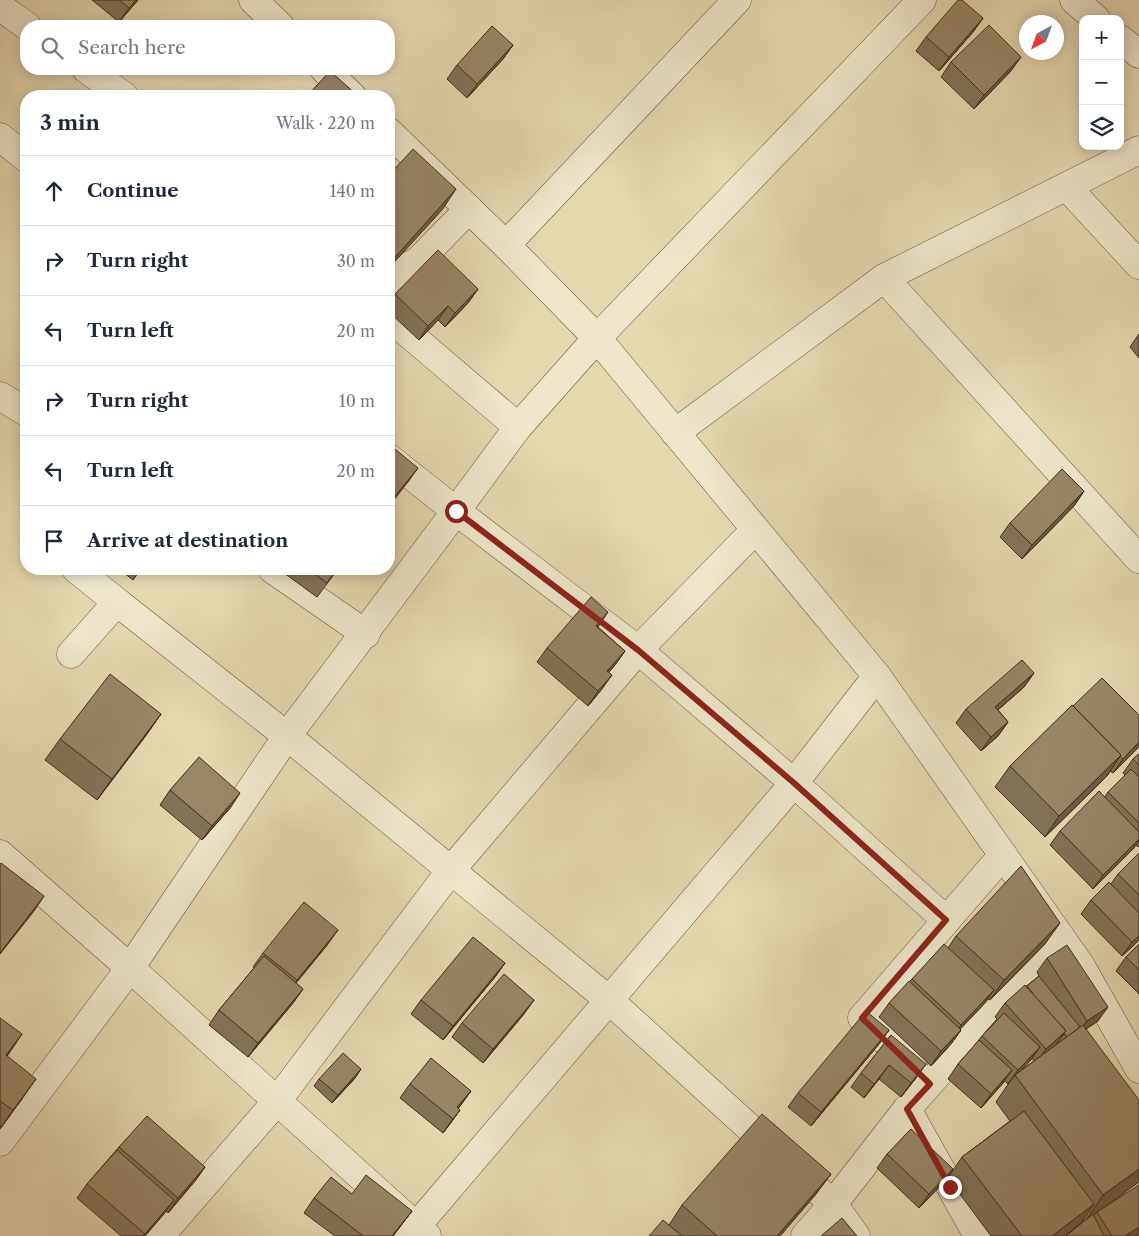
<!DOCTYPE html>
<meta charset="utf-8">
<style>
body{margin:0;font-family:"Libre Caslon Text",serif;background:#f2f2f3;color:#1f2937}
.controls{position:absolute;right:15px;top:15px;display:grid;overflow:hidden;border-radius:10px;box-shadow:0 2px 12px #0003}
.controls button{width:45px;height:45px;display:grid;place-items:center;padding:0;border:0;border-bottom:1px solid #e0e1e3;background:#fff;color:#1f2937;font:25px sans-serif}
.compass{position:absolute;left:1019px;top:15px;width:45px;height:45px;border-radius:50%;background:#fff;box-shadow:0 2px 12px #0003;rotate:221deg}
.stop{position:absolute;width:15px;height:15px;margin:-11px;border:4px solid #8f2418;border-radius:50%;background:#fff}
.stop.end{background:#8f2418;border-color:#fff;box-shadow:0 1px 5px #0008}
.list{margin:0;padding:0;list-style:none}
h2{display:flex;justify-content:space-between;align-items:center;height:65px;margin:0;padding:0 20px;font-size:21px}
h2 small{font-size:16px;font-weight:400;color:#747a83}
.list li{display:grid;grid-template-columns:32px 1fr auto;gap:15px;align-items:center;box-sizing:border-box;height:70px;padding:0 20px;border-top:1px solid #e0e1e3}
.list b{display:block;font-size:19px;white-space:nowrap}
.list em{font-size:16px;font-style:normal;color:#747a83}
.icon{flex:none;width:28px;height:28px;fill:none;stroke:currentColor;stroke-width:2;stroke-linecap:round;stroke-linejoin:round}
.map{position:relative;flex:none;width:1139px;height:1236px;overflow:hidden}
.search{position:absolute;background:#fff;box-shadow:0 2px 12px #0003;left:20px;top:20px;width:375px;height:55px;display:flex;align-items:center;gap:12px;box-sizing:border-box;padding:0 18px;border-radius:20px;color:#747a83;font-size:19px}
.panel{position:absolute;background:#fff;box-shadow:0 2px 12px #0003;left:20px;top:90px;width:375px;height:485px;border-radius:20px}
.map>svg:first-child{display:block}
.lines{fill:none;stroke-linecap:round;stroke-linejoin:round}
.minor-casing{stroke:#6b583f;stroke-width:29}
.minor{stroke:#ede6cb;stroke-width:28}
.wall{fill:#827359;stroke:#432d1a;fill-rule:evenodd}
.shaded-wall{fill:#6a5e48;stroke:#432d1a}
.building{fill:#978667;stroke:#432d1a}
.route{stroke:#8f2418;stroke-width:6}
</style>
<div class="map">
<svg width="1139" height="1236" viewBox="0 0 1139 1236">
<rect width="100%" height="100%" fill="#e4d8af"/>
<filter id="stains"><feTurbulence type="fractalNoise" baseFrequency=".004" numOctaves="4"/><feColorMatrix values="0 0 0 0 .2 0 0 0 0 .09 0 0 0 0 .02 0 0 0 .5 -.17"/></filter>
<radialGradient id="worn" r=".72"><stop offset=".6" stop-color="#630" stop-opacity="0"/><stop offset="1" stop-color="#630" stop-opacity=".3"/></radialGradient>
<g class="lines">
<g class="minor-casing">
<g id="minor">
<polyline points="253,0 280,26"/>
<polyline points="922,0 597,338 518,427 456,511 638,650 794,783 946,920"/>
<polyline points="1074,0 1096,19"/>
<polyline points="0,7 27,26"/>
<polyline points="1120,39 1139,54"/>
<polyline points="86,69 124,96"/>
<polyline points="324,69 352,96"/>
<polyline points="389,132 506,245 597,338 877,676 1081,966 1139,1069"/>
<polyline points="0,137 26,158"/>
<polyline points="1067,187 1139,265"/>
<polyline points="506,245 737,0"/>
<polyline points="884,278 1139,559"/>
<polyline points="389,286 407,267 418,261 469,209"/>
<polyline points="389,317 518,427"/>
<polyline points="0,396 26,412"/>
<polyline points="675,433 884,278 1139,150"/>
<polyline points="76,569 117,602"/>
<polyline points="272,569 366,634"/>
<polyline points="71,654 117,602 287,736 609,1000 833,1204 805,1236"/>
<polyline points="0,854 130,968 0,1142"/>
<polyline points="913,1067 862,1018 1003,855"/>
<polyline points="907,1109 978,1236"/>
<polyline points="160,1236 277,1101 130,968 287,736 456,511 389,458"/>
<polyline points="408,1236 794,783 877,676"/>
<polyline points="427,1236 277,1101 451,870 638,650 755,530"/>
<polyline points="856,1236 833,1204 907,1109 1060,936"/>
</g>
</g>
<use href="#minor" class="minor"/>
</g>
<g class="wall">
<polygon points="92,0 138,0 119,22"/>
<polygon points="983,18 973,32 939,71 916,51 926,37"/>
<polygon points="513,45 503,59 467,98 447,79 457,65"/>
<polygon points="951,62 1011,71 974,109 941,77"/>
<polygon points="478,289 468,303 445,327 438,320 419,340 389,312 389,304 395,294"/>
<polygon points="1139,334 1139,358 1130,347"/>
<polygon points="1084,491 1074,506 1022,559 1000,537 1010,523"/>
<polygon points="119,569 141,569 133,580"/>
<polygon points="287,569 338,569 317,597 284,573"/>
<polygon points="598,627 625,651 615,665 609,672 602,689 588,706 537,662 547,648"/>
<polygon points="1034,673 1024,687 998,710 1008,722 998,736 981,751 956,723 966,709"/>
<polygon points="1073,706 1139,747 1113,773 1110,771 1107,776 1045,837 995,787 1010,766"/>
<polygon points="161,714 147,734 97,800 45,760 60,739"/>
<polygon points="1139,754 1139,846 1138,847 1136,845 1133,849 1093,889 1050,845 1060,831 1105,797 1108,792 1125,775 1123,773 1133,759"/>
<polygon points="170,790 231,807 202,840 160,805"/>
<polygon points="1139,853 1139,940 1122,956 1081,914 1091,900 1111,884 1118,874"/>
<polygon points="956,936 1045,944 990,1000 988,999 984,1004 960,1029 961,1030 951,1044 931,1066 879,1017 889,1003 912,979 948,948"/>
<polygon points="328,944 296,983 303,989 293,1003 248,1057 209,1025 219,1010 254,968 253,967 263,953"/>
<polygon points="1139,944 1139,994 1116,971 1126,957"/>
<path d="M1047,958L1098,1021L1086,1029L1106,1206L1137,1236H1066L1084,1221L1083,1220L1080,1224L1064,1236H991L948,1178L962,1157L1010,1121L996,1102L1011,1080L1008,1084L1005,1081L981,1108L948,1079L958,1064L974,1046L982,1036L997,1019L995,1017L1005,1003L1039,976L1037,972ZM1032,1058L1034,1061L1019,1072L1030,1061Z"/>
<polygon points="505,963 495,977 443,1040 411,1014 421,1000"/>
<polygon points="524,1014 483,1063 452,1037 462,1023"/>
<polygon points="0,1018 7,1056 22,1099 0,1129"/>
<polygon points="889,1030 879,1044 811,1126 788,1107 798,1093"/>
<polygon points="891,1035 916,1078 901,1097 879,1079 864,1098 851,1087 861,1073"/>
<polygon points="356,1077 332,1103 314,1086 319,1079"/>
<polygon points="410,1084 471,1091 458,1108 460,1110 443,1133 400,1098"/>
<polygon points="119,1147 205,1167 195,1181 168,1213 166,1211 145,1236 121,1236 77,1198 87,1184"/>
<polygon points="887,1154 953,1169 943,1183 919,1208 877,1168"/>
<polygon points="831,1174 816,1194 780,1236 649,1236 669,1225 682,1205"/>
<polygon points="352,1194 412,1211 393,1236 335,1236 304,1213 314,1198"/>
</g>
<g class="shaded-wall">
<polygon points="136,0 138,0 119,22 129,8"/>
<polygon points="983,18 973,32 939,71 949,57"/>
<polygon points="513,45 503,59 467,98 477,84"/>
<polygon points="1021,57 1011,71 974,109 984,95"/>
<polygon points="456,189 442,210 389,268 389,264"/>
<polygon points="478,289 468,303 445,327 455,313"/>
<polygon points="448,306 438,320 419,340 428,326"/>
<polygon points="418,468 408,482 389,506 390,502"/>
<polygon points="1084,491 1074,506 1022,559 1032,545"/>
<polygon points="608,612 598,627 586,640 596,626"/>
<polygon points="625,651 615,665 598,685 607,671"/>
<polygon points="1034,673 1024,687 985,721 995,707"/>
<polygon points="612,675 602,689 588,706 598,691"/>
<polygon points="161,714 147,734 97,800 112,779"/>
<polygon points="1008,722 998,736 981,751 991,737"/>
<polygon points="1139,742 1139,747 1113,773 1123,759"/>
<polygon points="1121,755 1107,776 1045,837 1059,816"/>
<polygon points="240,793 231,807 202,840 212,826"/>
<polygon points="1139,839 1139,840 1133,849 1093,889 1103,875"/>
<polygon points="44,896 34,911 0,954 0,953"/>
<polygon points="1060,923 1045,944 990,1000 1004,980"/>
<polygon points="338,930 328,944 287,994 297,980"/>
<polygon points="1139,936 1139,940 1122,956 1132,942"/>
<polygon points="505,963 495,977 443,1040 453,1026"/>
<polygon points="303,989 293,1003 248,1057 258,1043"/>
<polygon points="994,990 984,1004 951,1039 961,1025"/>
<polygon points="534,1000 524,1014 483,1063 493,1049"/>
<polygon points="1108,1007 1098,1021 1077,1035 1087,1021"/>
<polygon points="889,1030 879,1044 811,1126 821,1112"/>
<polygon points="961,1030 951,1044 931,1066 941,1051"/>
<polygon points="1066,1031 1056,1045 1036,1063 1046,1049"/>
<polygon points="22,1034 8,1055 0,1065 0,1064"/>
<polygon points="1040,1047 1030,1061 1016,1076 1015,1075 1008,1084 1018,1070"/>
<polygon points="926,1064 916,1078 901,1097 911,1083"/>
<polygon points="889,1065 879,1079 864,1098 874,1084"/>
<polygon points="361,1069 356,1077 332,1103 338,1095"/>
<polygon points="1012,1070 1002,1084 981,1108 991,1094"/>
<polygon points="36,1079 22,1099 0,1129 13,1110"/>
<polygon points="471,1091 461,1105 451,1117 457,1107"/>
<polygon points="460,1110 450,1124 443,1133 453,1119"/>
<polygon points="205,1167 195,1181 168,1213 178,1198"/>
<polygon points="953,1169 943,1183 919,1208 929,1194"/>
<polygon points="1139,1169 1139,1182 1097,1213 1097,1212 1085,1222 1103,1195"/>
<polygon points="831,1174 816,1194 780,1236 777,1236"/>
<polygon points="174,1200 164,1214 145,1236 143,1236"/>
<polygon points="1094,1204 1080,1224 1064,1236 1052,1236"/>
<polygon points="412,1211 393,1236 392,1236"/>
<polygon points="1139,1227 1139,1235 1137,1236 1125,1236"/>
</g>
<g class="building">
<polygon points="119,0 136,0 129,8"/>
<polygon points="958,0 962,0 983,18 949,57 926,37"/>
<polygon points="989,25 1021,57 984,95 951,62"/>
<polygon points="492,26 513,45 477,84 457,65"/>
<polygon points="330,71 358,96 307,96"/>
<polygon points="413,149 456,189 389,264 389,175"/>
<polygon points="438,250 478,289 455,313 448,306 428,326 395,294"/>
<polygon points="389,444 418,468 390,502 389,501"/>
<polygon points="1062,469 1084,491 1032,545 1010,523"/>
<polygon points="308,569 337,569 327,583"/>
<polygon points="591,597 608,612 596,626 625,651 607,671 612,675 598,691 547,648"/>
<polygon points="1022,660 1034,673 995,707 1008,722 991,737 966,709"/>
<polygon points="110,674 161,714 112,779 60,739"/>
<polygon points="1102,678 1139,715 1139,742 1123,759 1120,756 1121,755 1073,706"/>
<polygon points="1072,705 1121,755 1059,816 1010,766"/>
<polygon points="1139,754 1139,765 1133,759"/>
<polygon points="199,757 240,793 212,826 170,790"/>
<polygon points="1131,769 1139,777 1139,823 1108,792"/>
<polygon points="1099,791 1139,832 1139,839 1103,875 1060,831"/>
<polygon points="1139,853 1139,895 1118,874"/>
<polygon points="1,863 44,896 0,953 0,865"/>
<polygon points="1021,866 1060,923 1004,980 956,936"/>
<polygon points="1109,882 1139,913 1139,936 1132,942 1091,900"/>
<polygon points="304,902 338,930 297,980 263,953"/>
<polygon points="473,937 505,963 453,1026 421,1000"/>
<polygon points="944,944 994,990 961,1025 912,979"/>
<polygon points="1139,944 1139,970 1126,957"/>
<polygon points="1067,945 1108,1007 1087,1021 1047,958"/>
<polygon points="264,956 303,989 258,1043 219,1010"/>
<polygon points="504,974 534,1000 493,1049 462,1023"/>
<polygon points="1039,976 1080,1027 1067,1037 1064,1033 1066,1031 1037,999 1027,986"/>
<polygon points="909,981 961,1030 941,1051 889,1003"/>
<polygon points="1025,985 1066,1031 1046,1049 1005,1003"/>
<polygon points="866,1011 889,1030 821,1112 798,1093"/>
<polygon points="1004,1013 1040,1047 1018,1070 982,1036"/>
<polygon points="0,1018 22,1034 6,1055 36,1079 13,1110 0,1101"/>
<polygon points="1083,1025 1139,1100 1139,1169 1103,1195 1015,1075"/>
<polygon points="891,1035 926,1064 911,1083 889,1065 874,1084 861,1073"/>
<polygon points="979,1040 1012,1070 991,1094 958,1064"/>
<polygon points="343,1053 361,1069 338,1095 319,1079"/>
<polygon points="431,1058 471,1091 457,1107 460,1110 453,1119 410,1084"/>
<polygon points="1024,1111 1094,1204 1052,1236 1022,1236 962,1157"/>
<polygon points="762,1114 831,1174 777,1236 717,1236 682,1205"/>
<polygon points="147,1116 205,1167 178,1198 119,1147"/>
<polygon points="911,1129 953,1169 929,1194 887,1154"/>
<polygon points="117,1150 174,1200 145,1234 87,1184"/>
<polygon points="366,1175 412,1211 392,1236 363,1236 314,1198 331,1177 352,1194"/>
<polygon points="1139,1185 1139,1227 1125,1236 1112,1236 1097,1212"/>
<polygon points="1093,1214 1104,1236 1066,1236"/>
<polygon points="842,1218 857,1236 821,1236"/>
<polygon points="663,1220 682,1236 649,1236"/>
</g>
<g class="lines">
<polyline class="route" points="456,511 638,650 794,783 946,920 862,1018 930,1084 907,1109 950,1187"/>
</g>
<rect width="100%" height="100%" filter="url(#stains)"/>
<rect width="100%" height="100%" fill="url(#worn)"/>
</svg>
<div class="controls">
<button>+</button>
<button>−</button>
<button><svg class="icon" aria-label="layers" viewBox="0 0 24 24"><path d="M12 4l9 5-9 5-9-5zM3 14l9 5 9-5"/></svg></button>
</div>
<svg class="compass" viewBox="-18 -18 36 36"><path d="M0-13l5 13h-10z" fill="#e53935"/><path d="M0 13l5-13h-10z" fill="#747a83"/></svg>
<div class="stop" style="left:456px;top:511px"></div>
<div class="stop end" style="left:950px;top:1187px"></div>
<div class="search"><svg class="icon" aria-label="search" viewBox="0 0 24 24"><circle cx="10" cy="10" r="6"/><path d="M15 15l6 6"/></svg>Search here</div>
<section class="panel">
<h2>3 min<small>Walk · 220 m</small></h2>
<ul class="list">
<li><svg class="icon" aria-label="ahead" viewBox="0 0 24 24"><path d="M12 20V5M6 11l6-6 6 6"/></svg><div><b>Continue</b></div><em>140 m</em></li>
<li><svg class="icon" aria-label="right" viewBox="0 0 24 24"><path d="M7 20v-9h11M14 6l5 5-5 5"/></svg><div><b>Turn right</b></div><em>30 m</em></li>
<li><svg class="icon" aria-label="left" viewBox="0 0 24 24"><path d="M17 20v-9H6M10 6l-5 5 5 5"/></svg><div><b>Turn left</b></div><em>20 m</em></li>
<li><svg class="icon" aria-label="right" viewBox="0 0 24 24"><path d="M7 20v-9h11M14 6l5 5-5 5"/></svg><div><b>Turn right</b></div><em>10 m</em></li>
<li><svg class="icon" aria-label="left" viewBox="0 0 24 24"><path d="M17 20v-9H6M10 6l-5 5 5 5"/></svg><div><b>Turn left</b></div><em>20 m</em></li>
<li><svg class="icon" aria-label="arrive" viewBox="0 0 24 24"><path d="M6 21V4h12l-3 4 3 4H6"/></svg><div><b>Arrive at destination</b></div></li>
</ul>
</section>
</div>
